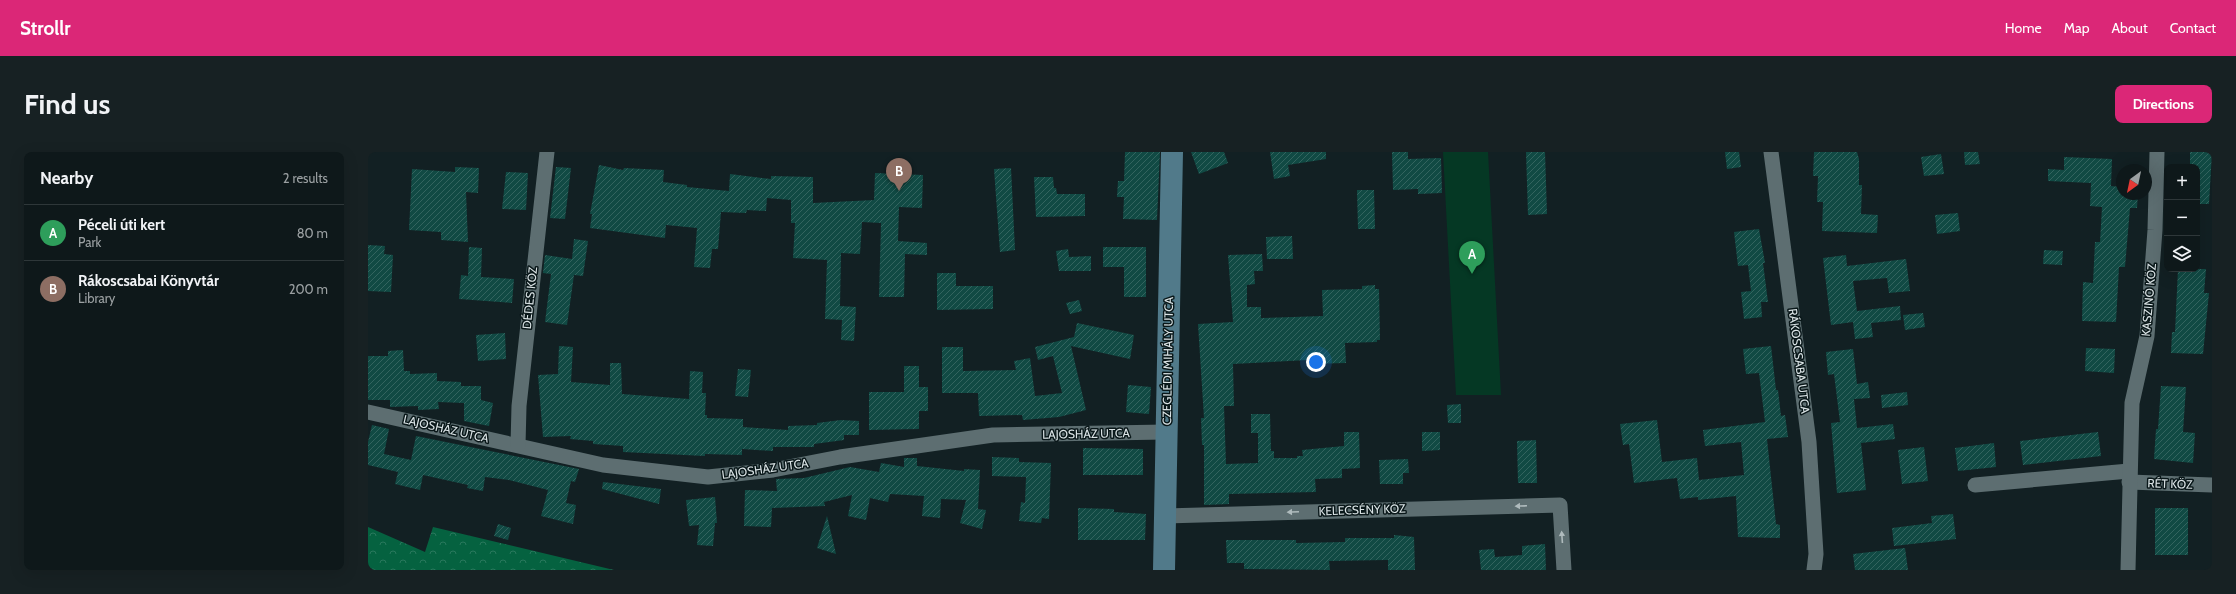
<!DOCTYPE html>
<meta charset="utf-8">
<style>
body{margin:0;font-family:Cabin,sans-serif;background:#172123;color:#f1f3f6}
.controls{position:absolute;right:12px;top:12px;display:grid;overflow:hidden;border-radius:8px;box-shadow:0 4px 16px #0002}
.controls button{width:36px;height:36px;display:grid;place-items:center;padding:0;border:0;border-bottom:1px solid #2e3739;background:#0e181a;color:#f1f3f6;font:20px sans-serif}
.compass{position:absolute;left:1748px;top:12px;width:36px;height:36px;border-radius:50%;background:#0e181a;box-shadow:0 4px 16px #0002;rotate:213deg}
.you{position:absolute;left:948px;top:210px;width:14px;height:14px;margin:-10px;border:3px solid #fff;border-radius:50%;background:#1a73e8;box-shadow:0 0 0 6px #1a73e833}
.badge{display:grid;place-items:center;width:26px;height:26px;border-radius:50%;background:#db2777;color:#fff;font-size:13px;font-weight:700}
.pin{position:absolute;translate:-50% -33px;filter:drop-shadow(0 1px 2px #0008)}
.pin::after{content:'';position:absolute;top:21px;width:14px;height:12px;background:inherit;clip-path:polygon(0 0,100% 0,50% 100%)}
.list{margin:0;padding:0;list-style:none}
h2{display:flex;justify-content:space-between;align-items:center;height:52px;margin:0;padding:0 16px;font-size:17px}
h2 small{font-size:13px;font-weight:400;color:#9ba0a2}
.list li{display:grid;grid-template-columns:26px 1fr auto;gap:12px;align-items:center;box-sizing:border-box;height:56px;padding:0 16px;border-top:1px solid #2e3739}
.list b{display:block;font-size:15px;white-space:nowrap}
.list p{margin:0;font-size:13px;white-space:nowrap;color:#9ba0a2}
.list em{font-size:13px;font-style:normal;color:#9ba0a2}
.icon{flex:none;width:22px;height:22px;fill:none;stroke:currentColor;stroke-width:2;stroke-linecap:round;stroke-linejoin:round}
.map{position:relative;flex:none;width:1844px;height:418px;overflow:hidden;border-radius:8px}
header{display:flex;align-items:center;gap:24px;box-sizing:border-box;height:56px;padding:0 20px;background:#db2777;color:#fff}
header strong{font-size:19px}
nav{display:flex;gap:22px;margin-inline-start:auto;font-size:14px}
.intro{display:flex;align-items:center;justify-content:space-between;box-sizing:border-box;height:96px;padding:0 24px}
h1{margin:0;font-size:28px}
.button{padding:10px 18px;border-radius:8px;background:#db2777;color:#fff;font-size:14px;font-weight:700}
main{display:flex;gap:24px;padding:0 24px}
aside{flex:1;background:#0e181a;border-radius:8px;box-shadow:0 4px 16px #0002}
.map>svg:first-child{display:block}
.green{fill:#053824}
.forest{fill:url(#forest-crowns)}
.building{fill:url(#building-hatch)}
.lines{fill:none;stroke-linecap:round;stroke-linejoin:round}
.minor{stroke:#5d6e71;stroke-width:15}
.secondary{stroke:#517a8a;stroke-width:22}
.oneway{fill:#afbbbd}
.labels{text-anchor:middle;stroke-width:3;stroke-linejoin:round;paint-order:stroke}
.street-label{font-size:12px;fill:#dbe4e6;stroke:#091719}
</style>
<header>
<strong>Strollr</strong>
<nav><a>Home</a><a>Map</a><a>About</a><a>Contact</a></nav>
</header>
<div class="intro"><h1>Find us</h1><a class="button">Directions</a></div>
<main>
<aside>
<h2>Nearby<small>2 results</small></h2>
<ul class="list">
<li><span class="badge" style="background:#2e9e5b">A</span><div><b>Péceli úti kert</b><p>Park</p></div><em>80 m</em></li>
<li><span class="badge" style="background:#8d6e63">B</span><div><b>Rákoscsabai Könyvtár</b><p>Library</p></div><em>200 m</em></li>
</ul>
</aside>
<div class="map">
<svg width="1844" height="418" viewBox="0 0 1844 418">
<defs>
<pattern id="forest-crowns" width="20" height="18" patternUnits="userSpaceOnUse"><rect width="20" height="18" fill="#056240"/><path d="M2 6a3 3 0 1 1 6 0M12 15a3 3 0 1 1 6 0" fill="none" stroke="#29785c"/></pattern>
<pattern id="building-hatch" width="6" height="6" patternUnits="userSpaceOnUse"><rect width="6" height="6" fill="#114a44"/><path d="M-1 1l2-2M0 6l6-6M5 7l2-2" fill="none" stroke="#33645f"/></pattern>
</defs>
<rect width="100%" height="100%" fill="#122023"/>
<polygon class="green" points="1075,0 1120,0 1133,243 1088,243"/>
<polygon class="forest" points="0,375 57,400 65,375 246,418 0,418"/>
<g class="building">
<polygon points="757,0 792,0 789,68 755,67 756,45 749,45 750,29 756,29"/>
<polygon points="823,0 856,0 860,11 831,22"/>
<polygon points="902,0 958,0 958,7 920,13 922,24 906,27"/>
<polygon points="1024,0 1040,0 1040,7 1073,6 1074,41 1050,42 1050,37 1025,38"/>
<polygon points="1158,0 1177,0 1179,62 1160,63"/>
<polygon points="1357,0 1371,0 1373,15 1359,17"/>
<polygon points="1446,0 1489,0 1491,7 1491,33 1494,33 1493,62 1510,63 1509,81 1454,79 1455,50 1449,50 1450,24 1445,24"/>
<polygon points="1596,0 1610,0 1612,12 1597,13"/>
<polygon points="1822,0 1844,0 1841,52 1829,52 1829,15 1822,15"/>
<polygon points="1573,2 1576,22 1556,24 1553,5"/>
<polygon points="1696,5 1744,7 1743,34 1754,35 1754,42 1770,42 1769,56 1762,56 1757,115 1751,115 1748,170 1714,169 1715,130 1725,131 1727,90 1732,90 1734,55 1722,54 1723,31 1680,29 1680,17 1696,18"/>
<polygon points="231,13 255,18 256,16 296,18 295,30 319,33 319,35 361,39 362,22 403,27 403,24 445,25 445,51 506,48 507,21 555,23 554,56 531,55 530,89 559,91 559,103 537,102 536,145 511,145 513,71 494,70 492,102 473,101 472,154 488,155 486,189 473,188 474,168 457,167 459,108 425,106 427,71 423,71 423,48 399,46 398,59 379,58 378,61 353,60 350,97 344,97 342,116 326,115 329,76 298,73 297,86 222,76 224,62 222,62"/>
<polygon points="87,15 111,16 110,41 98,40 100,90 73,88 73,80 41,78 44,17 87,20"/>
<polygon points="188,15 203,16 197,67 182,66"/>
<polygon points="643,16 647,98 632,100 626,17"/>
<polygon points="138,20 160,21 158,58 134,57"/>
<polygon points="666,25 685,25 686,36 688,36 689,42 717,42 717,64 668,65"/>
<polygon points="989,38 1006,38 1007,77 990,77"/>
<polygon points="1590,61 1592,79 1569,82 1567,63"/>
<polygon points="1391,77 1397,111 1395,111 1400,150 1393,150 1394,165 1376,167 1373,140 1383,139 1380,113 1370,114 1366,80"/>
<polygon points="924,84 925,107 899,107 898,85"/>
<polygon points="206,87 220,89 215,124 206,123 199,173 177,170 183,122 175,121 177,103 204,107"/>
<polygon points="0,93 17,94 16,102 25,103 23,140 0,139"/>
<polygon points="101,95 114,96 113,125 146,127 144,151 91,147 93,123 100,124"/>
<polygon points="735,95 778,95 778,145 756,145 756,115 735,115"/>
<polygon points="700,97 701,105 723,104 723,119 691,119 688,99"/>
<polygon points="1676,98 1695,99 1694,113 1675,112"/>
<polygon points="894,102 895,119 886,119 887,132 879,133 879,155 893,155 893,166 955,164 954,138 994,137 994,134 1007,133 1007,137 1011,137 1012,188 1009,188 1009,190 977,191 978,211 941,212 940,208 865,212 866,254 856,254 858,312 890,311 890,281 883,281 883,262 902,262 903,299 906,299 906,306 929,306 929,304 935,304 934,298 976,294 976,280 991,280 992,316 974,317 974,326 947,327 948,340 861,342 861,352 836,353 836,293 834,293 833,266 836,266 830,172 865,170 860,103"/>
<polygon points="1478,103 1479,114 1538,107 1542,139 1521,141 1519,126 1485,129 1489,159 1532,154 1533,168 1503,171 1505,185 1487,187 1485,170 1463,173 1455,106"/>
<polygon points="1810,117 1838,117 1836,141 1841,141 1835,202 1803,201 1804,180 1807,180"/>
<polygon points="569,121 588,121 588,134 625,134 625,157 569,158"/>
<polygon points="711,148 714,159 702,162 698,151"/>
<polygon points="1555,161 1557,175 1537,178 1535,163"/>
<polygon points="709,171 766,183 762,207 703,194 718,258 691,265 655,268 654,263 611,264 610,241 574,241 574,195 595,195 595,219 648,218 646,209 662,206 667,244 694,241 685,204 670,208 667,195 706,185"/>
<polygon points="137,181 138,207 110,209 108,183"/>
<polygon points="191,194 205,195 203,230 242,233 242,211 253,211 254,242 321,247 322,219 335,220 334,241 338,241 337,263 339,263 339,266 375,267 375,275 420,278 420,274 449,273 449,271 473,268 491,269 491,283 476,283 476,288 446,292 446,295 405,295 405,299 374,297 374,303 337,302 337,304 255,300 255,294 225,292 225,289 202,287 203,284 175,285 170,223 190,222"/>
<polygon points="1403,194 1408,238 1410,238 1413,264 1417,263 1420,285 1399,287 1408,372 1412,373 1412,386 1370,385 1368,344 1330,348 1330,345 1312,347 1309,326 1266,331 1261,292 1255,293 1252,272 1289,268 1294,310 1329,306 1331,328 1376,323 1373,290 1337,294 1335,278 1397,270 1391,221 1378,222 1375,197"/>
<polygon points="1718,196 1747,197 1746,221 1717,219"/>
<polygon points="1485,197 1489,232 1500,230 1502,246 1486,247 1489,276 1525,272 1527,287 1493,291 1498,338 1469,341 1463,271 1472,270 1466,222 1460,223 1458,200"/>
<polygon points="35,198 36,219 42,219 42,222 69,221 69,229 93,230 93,234 113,234 113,248 125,251 121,274 96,269 96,251 70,250 71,257 50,258 50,254 22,255 22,248 0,248 0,204 20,204 20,199"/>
<polygon points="536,214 551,214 551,235 560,235 560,259 551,259 551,277 501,278 501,240 536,240"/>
<polygon points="370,217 383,218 380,245 367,244"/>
<polygon points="760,233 783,235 781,262 758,260"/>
<polygon points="1793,234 1818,235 1815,280 1827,281 1825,311 1786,307 1788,277 1790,277"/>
<polygon points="1539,240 1540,253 1514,256 1513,243"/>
<polygon points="1093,252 1093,271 1080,271 1079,253"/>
<polygon points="4,273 21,277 16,302 43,308 48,284 211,317 207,330 203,329 198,351 208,353 205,372 173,364 180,338 141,328 117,325 115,339 99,336 100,333 55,323 52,338 27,332 30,320 0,313 0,290"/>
<polygon points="1054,280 1072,280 1072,298 1054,299"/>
<polygon points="1730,280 1733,304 1655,313 1652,289"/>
<polygon points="1168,288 1169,331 1150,331 1149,289"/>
<polygon points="1626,291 1628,315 1590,319 1587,296"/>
<polygon points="1556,295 1560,329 1534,332 1530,298"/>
<polygon points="715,296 775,297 775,323 715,323"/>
<polygon points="624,305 651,306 651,310 683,311 681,367 674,366 673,371 651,369 653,350 657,351 658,325 624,324"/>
<polygon points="536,306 549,306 549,314 596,319 596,317 612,318 610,357 618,358 614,377 592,371 598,348 573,347 572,366 554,364 556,344 522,342 520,350 502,346 498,368 480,364 484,343 456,350 457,354 404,356 403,375 376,374 377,338 409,339 408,327 436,326 482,315 511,320 513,311 536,315"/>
<polygon points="1040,307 1041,321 1035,321 1035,332 1012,332 1011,308"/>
<polygon points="235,330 293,337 291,352 234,337"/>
<polygon points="347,345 349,371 347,371 345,394 329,393 331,373 321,374 318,348"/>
<polygon points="710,356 746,357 746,360 778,362 777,388 710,388"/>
<rect x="1787" y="356" width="33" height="47"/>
<polygon points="1585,362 1588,387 1526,394 1524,376 1564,371 1563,364"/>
<polygon points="459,364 468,402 449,396"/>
<polygon points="130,372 143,376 140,388 126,384"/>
<polygon points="1026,383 1046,385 1047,418 1020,418 1020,408 1018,408 961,409 962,418 876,417 876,411 859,411 858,388 928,388 928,391 977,390 977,386 1026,386"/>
<polygon points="1177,392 1178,418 1113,418 1111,398 1126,397 1127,405 1154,403 1154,394"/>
<polygon points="1537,396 1540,418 1487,418 1485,402"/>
</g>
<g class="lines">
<g class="minor">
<polyline points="1403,0 1441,290 1448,402 1446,418"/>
<polyline points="0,260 235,313 340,325 405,318 472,305 625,283 798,280"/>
<polyline points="150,293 151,254 179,0"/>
<polyline points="1761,330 1844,333"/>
<polyline points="1607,333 1761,319"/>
<polyline points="797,364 1192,353 1196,418"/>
<polyline points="1760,418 1764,251 1779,184 1787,78 1789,0"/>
</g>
<polyline class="secondary" points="796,418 804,0"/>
</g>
<defs><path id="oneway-solid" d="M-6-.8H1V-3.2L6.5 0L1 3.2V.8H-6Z"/></defs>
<g class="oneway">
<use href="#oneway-solid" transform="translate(1153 354) rotate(178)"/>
<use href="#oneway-solid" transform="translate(925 360) rotate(178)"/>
<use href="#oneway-solid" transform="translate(1194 385) rotate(-94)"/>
</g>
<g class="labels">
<g class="street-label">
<text transform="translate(162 146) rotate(-84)" y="4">DÉDES KÖZ</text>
<text transform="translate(1781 148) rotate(-85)" y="4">KASZINÓ KÖZ</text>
<text transform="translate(800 209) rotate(-89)" y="4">CZEGLÉDI MIHÁLY UTCA</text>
<text transform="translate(1431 209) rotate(83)" y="4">RÁKOSCSABA UTCA</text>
<text transform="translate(78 277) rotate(13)" y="4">LAJOSHÁZ UTCA</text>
<text transform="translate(718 282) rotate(-1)" y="4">LAJOSHÁZ UTCA</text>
<text transform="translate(397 317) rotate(-8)" y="4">LAJOSHÁZ UTCA</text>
<text transform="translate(1802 332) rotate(2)" y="4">RÉT KÖZ</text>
<text transform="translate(994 358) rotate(-2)" y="4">KELECSÉNY KÖZ</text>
</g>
</g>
</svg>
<div class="controls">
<button>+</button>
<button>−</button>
<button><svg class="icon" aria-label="layers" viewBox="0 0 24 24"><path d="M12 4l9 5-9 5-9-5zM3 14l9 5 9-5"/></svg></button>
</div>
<svg class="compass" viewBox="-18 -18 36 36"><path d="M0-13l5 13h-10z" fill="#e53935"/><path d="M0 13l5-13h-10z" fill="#9ba0a2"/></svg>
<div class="you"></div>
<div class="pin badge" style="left:1104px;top:122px;background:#2e9e5b">A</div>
<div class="pin badge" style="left:531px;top:39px;background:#8d6e63">B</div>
</div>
</main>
